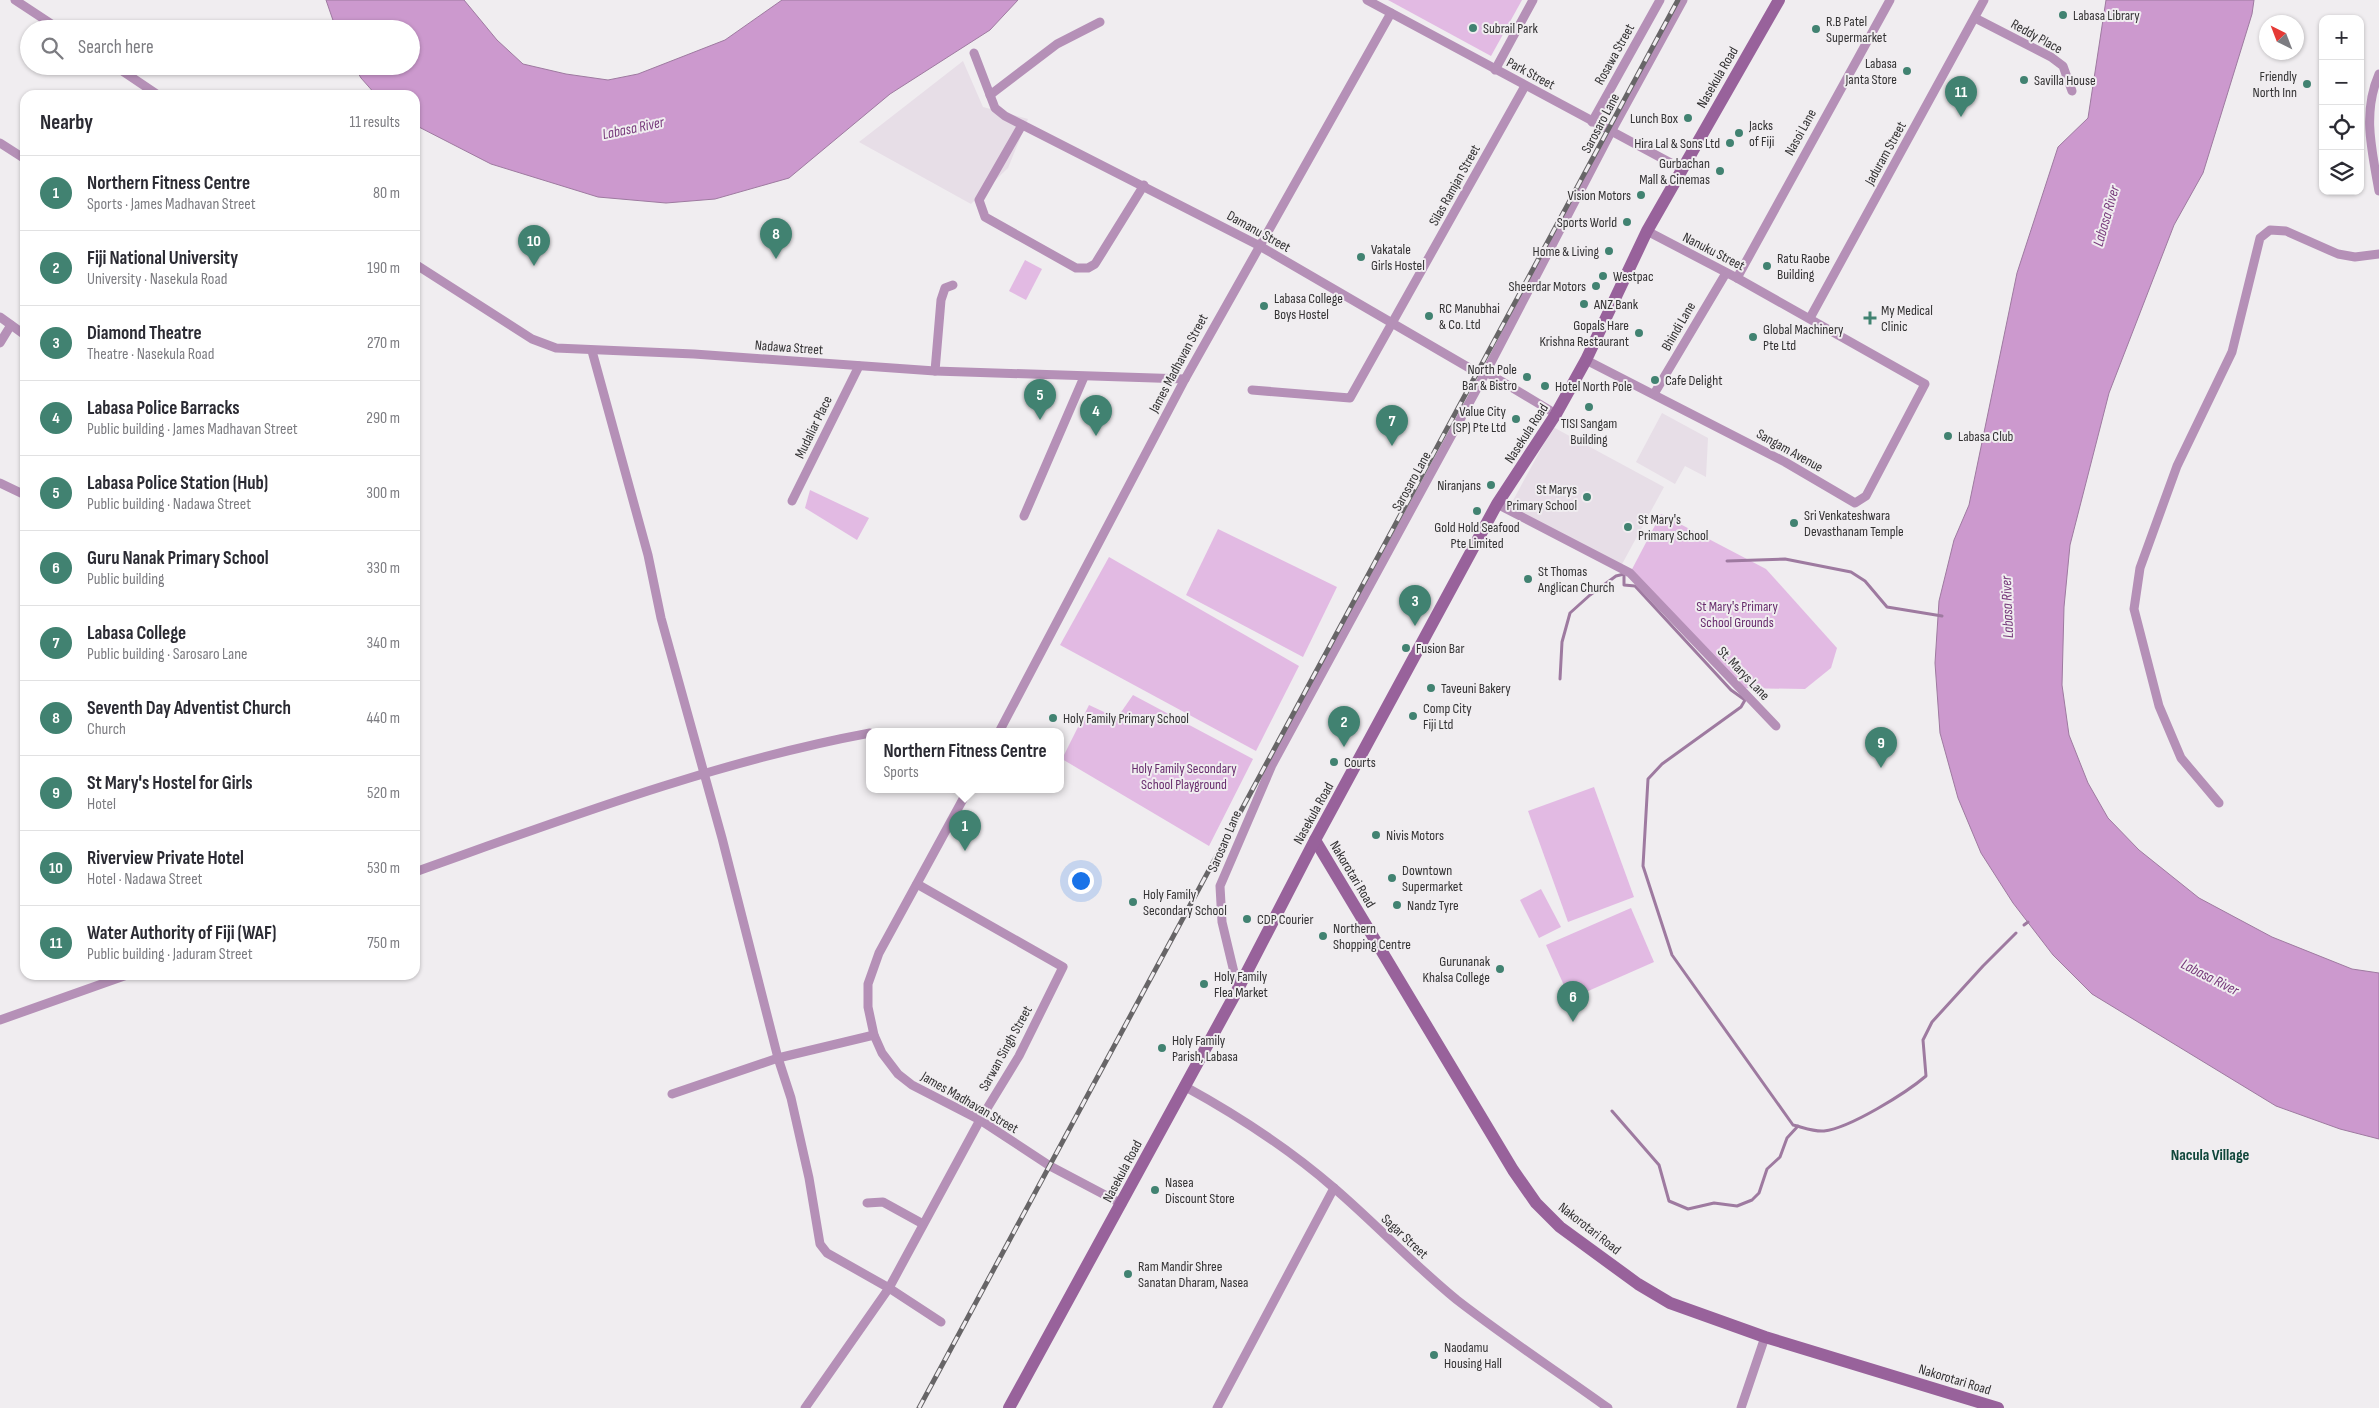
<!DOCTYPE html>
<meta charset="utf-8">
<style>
body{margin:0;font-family:"Sofia Sans Condensed",sans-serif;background:#f2f2f3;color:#2b2b33}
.controls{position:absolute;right:15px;top:15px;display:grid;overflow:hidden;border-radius:10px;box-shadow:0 1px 4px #0004}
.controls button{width:45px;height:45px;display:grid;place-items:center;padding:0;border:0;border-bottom:1px solid #e1e1e2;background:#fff;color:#2b2b33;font:25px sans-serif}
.compass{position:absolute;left:2259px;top:15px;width:45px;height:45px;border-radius:50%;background:#fff;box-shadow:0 1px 4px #0004;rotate:318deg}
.you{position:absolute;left:1080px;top:880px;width:18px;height:18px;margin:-12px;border:4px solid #fff;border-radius:50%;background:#1a73e8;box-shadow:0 0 0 8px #1a73e833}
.badge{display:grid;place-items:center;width:32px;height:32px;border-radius:50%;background:#418271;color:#fff;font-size:16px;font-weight:700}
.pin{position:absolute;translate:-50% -41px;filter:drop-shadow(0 1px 2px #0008)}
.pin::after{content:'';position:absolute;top:26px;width:18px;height:15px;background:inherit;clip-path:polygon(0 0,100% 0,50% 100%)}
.popup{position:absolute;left:866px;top:728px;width:198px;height:65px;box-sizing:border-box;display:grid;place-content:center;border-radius:10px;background:#fff;filter:drop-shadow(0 1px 4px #0005);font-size:16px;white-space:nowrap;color:#7c7c81}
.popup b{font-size:19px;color:#2b2b33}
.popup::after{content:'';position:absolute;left:50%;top:100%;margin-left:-10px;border:10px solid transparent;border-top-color:#fff}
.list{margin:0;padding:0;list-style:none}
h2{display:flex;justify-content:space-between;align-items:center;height:65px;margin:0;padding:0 20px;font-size:21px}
h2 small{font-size:16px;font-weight:400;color:#7c7c81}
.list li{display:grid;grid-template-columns:32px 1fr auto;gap:15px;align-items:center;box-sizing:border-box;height:75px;padding:0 20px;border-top:1px solid #e1e1e2}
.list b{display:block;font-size:19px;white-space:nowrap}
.list p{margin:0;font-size:16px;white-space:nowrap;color:#7c7c81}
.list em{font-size:16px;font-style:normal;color:#7c7c81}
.icon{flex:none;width:28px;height:28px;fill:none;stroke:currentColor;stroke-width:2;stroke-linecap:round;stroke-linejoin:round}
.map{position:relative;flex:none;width:2379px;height:1408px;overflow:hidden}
.search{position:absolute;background:#fff;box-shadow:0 1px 4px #0004;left:20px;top:20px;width:400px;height:55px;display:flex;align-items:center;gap:12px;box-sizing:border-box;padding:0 18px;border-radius:28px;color:#7c7c81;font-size:19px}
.panel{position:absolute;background:#fff;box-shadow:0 1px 4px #0004;left:20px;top:90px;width:400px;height:890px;border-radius:15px}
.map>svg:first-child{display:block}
.built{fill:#e7dee7}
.green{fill:#e2bae3}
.water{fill:#cc99ce;stroke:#9e7aa0}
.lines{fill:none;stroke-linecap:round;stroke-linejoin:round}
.stream{stroke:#9e7aa0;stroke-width:3}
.street{stroke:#b590b7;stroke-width:9}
.secondary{stroke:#98629b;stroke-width:12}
.rail-casing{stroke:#676567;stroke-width:5}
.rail{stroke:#f0edf0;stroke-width:3;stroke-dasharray:9;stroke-linecap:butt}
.poi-dot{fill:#418271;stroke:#f0edf0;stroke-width:2}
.labels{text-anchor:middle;stroke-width:4;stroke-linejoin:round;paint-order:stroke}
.poi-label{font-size:14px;fill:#333233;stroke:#f0edf0;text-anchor:start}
.street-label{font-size:14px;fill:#333233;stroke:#f0edf0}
.park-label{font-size:14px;fill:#672b6c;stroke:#f0edf0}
.water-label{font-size:15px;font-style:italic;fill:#773a7b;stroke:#f0edf0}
.quarter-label{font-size:16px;font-weight:bold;fill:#0f463a;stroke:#f0edf0}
</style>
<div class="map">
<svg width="2379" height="1408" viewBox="0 0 2379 1408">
<rect width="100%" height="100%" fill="#f0edf0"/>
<g class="built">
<polygon points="963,61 983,107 1028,119 1008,168 971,204 859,142"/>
<polygon points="1662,413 1708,438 1706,477 1685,466 1675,484 1636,462"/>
<polygon points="1553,427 1664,487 1621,566 1510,506"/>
</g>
<g class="green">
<polygon points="1388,0 1522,0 1491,56"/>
<polygon points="1025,260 1042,269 1026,300 1009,291"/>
<polygon points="810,490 869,518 857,540 805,508"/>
<polygon points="1661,514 1766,569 1837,648 1831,668 1805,689 1737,688 1630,573"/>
<polygon points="1218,529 1337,587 1303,657 1186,595"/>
<polygon points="1109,557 1299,666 1256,751 1060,645"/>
<polygon points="1133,695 1253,759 1209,846 1062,759 1089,705 1117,718"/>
<polygon points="1594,787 1634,897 1568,922 1528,811"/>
<polygon points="1541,889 1561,927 1539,938 1520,900"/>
<polygon points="1631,908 1654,962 1570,999 1546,945"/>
</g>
<g class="water">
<polygon points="326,0 464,0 497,40 523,64 566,74 608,80 638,74 725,40 782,0 1018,0 990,30 890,94 789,178 715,199 666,203 598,197 491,164 415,125 415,95 376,95 361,78 354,66 411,66 411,29 336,29"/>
<polygon points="2106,0 2254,0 2252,14 2203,173 2174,225 2109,393 2070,545 2064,607 2062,685 2069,735 2088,783 2108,818 2139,850 2199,898 2272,937 2352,969 2379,973 2379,1139 2340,1129 2276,1106 2092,994 2053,955 2013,903 1981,853 1958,798 1940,733 1935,663 1939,601 1954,540 1969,505 2017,273 2058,147 2088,118"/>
</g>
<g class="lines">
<g class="stream">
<polyline points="1727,561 1785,559 1851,572 1865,581 1887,607 1942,616"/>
<path d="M1560,679L1562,642L1570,613L1590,595L1616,576L1624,574V585L1635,586L1731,690L1745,700L1741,707L1662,764L1648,779L1643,866L1672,955L1793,1125C1802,1127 1814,1132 1824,1131C1850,1128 1906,1093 1926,1076L1923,1040L1932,1022L1983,966L2016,933"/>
<polyline points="2024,925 2028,922"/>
<polyline points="1612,1111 1659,1165 1669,1201 1688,1209 1714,1203 1737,1206 1752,1200 1759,1193 1767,1169 1780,1157 1787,1138 1798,1126"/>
</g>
<g class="street">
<polyline points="15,0 59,29"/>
<polyline points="1367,0 1682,169"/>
<polyline points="1975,18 2051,57 2063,66 2072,91"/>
<polyline points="974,53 995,108 1005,116 1258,245 1478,373 1486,372 1556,414"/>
<polyline points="115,66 158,95"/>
<polyline points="1495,70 1533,0"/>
<path d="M2379,74C2362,113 2372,151 2379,191"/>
<polyline points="990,95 1057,44 1100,22"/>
<polyline points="1592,122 1660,0"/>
<polyline points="1022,125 979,200 985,217 1076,268 1088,268 1095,264 1144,185"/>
<polyline points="0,143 25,159"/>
<polyline points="415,264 532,339 556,348 694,354 935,371 1185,379"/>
<polyline points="1737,278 1890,0"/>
<polyline points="0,317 25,335"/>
<polyline points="1810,318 1984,0"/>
<polyline points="0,343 11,325"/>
<polyline points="592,351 648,555 661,618 722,838 778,1058 791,1098 809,1178 820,1244 827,1253 889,1288 941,1322"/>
<polyline points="1586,360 1785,462 1855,503 1866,496 1925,384 1737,278 1647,231"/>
<polyline points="935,371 941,300 945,288 953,285"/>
<polyline points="1252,390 1350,398 1525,86"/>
<polyline points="1654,394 1726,273"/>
<polyline points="0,483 25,495"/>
<polyline points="792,501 859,366"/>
<polyline points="1497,504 1630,573 1776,726"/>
<polyline points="1024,516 1084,377"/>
<polyline points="999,732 1185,379 1391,13"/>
<polyline points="968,790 879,953 868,984 868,1007 874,1035 882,1053 898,1074 912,1085 980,1120 1050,1166 1122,1204"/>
<polyline points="2219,803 2181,758 2159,706 2134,609 2140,568 2177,466 2232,352 2260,238 2270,230 2286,231 2338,254 2355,257 2379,254"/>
<path d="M415,872C564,819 714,762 870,733"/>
<polyline points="1238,989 1222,922 1220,886 1272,765 1486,372 1611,132 1683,0"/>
<polyline points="0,1020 127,975"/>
<path d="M1184,1086C1237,1115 1288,1148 1334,1188C1376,1224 1414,1265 1457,1300C1506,1338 1558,1372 1608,1408"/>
<polyline points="672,1094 778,1058 874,1035"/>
<polyline points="867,1203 883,1202 923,1224"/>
<polyline points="805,1408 889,1288 980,1120 1019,1056 1063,967 917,884"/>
<polyline points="1217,1408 1334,1188"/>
<polyline points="1741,1408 1765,1337"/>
</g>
<g class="secondary">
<polyline points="1315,840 1513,1170 1536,1203 1560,1227 1638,1284 1670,1303 1765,1337 1998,1408"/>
<polyline points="1009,1408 1238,989 1315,840 1497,504 1556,414 1586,360 1647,231 1779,0"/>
</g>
<g class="rail-casing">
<polyline id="rail" points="919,1408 1678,0"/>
</g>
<use href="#rail" class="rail"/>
</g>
<g class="poi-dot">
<circle cx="2063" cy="15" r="5"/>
<circle cx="1473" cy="28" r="5"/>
<circle cx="1816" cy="29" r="5"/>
<circle cx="1907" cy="71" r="5"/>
<circle cx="2024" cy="80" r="5"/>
<circle cx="2307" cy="84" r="5"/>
<circle cx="1688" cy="118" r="5"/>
<circle cx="1739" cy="133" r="5"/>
<circle cx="1730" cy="143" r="5"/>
<circle cx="1720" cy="171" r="5"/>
<circle cx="1641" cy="195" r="5"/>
<circle cx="1627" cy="222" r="5"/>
<circle cx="1609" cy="251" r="5"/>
<circle cx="1361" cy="257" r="5"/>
<circle cx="1767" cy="266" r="5"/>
<circle cx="1603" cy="276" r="5"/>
<circle cx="1596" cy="286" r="5"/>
<circle cx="1584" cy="304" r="5"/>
<circle cx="1264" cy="306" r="5"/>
<circle cx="1429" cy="316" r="5"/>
<path d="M1867.5 310.5h5v5h5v5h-5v5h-5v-5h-5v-5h5z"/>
<circle cx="1639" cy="333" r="5"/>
<circle cx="1753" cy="337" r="5"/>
<circle cx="1527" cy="377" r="5"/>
<circle cx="1655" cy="380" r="5"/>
<circle cx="1545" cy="386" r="5"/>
<circle cx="1589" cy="407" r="5"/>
<circle cx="1516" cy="419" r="5"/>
<circle cx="1948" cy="436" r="5"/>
<circle cx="1491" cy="485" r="5"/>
<circle cx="1587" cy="497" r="5"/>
<circle cx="1477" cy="511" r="5"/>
<circle cx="1794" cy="523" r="5"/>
<circle cx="1628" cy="527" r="5"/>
<circle cx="1528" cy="579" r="5"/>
<circle cx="1406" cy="648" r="5"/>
<circle cx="1431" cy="688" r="5"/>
<circle cx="1413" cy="716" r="5"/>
<circle cx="1053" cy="718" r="5"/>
<circle cx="1334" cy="762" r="5"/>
<circle cx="1376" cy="835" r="5"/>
<circle cx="1392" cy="878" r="5"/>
<circle cx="1133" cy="902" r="5"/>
<circle cx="1397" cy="905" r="5"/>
<circle cx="1247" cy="919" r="5"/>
<circle cx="1323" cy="936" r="5"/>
<circle cx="1500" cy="969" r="5"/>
<circle cx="1204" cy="984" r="5"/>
<circle cx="1162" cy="1048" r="5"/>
<circle cx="1155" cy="1190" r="5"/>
<circle cx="1128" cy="1274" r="5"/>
<circle cx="1434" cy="1355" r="5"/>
</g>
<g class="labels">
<g class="poi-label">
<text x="2073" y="20">Labasa Library</text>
<text x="1826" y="26">R.B Patel<tspan x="1826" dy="16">Supermarket</tspan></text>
<text x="1483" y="33">Subrail Park</text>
<text x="1897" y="68" text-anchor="end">Labasa<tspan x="1897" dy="16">Janta Store</tspan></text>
<text x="2297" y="81" text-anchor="end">Friendly<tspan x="2297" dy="16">North Inn</tspan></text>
<text x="2034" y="85">Savilla House</text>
<text x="1678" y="123" text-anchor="end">Lunch Box</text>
<text x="1749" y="130">Jacks<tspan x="1749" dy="16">of Fiji</tspan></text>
<text x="1720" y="148" text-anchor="end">Hira Lal &amp; Sons Ltd</text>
<text x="1710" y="168" text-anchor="end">Gurbachan<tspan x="1710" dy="16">Mall &amp; Cinemas</tspan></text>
<text x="1631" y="200" text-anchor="end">Vision Motors</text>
<text x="1617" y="227" text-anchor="end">Sports World</text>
<text x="1371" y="254">Vakatale<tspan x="1371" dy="16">Girls Hostel</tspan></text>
<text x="1599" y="256" text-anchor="end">Home &amp; Living</text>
<text x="1777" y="263">Ratu Raobe<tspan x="1777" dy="16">Building</tspan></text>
<text x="1613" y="281">Westpac</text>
<text x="1586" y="291" text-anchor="end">Sheerdar Motors</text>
<text x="1274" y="303">Labasa College<tspan x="1274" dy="16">Boys Hostel</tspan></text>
<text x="1594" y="309">ANZ Bank</text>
<text x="1439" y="313">RC Manubhai<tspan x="1439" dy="16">&amp; Co. Ltd</tspan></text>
<text x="1881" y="315">My Medical<tspan x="1881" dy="16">Clinic</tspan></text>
<text x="1629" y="330" text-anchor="end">Gopals Hare<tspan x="1629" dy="16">Krishna Restaurant</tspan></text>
<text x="1763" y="334">Global Machinery<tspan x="1763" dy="16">Pte Ltd</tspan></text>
<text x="1517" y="374" text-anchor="end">North Pole<tspan x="1517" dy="16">Bar &amp; Bistro</tspan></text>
<text x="1665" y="385">Cafe Delight</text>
<text x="1555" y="391">Hotel North Pole</text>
<text x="1506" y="416" text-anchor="end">Value City<tspan x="1506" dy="16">(SP) Pte Ltd</tspan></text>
<text x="1589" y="428" text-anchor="middle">TISI Sangam<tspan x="1589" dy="16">Building</tspan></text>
<text x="1958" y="441">Labasa Club</text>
<text x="1481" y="490" text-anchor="end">Niranjans</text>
<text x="1577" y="494" text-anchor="end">St Marys<tspan x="1577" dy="16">Primary School</tspan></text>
<text x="1804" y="520">Sri Venkateshwara<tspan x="1804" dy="16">Devasthanam Temple</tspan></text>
<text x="1638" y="524">St Mary's<tspan x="1638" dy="16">Primary School</tspan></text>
<text x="1477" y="532" text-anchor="middle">Gold Hold Seafood<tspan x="1477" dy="16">Pte Limited</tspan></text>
<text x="1538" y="576">St Thomas<tspan x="1538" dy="16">Anglican Church</tspan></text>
<text x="1416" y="653">Fusion Bar</text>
<text x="1441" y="693">Taveuni Bakery</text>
<text x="1423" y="713">Comp City<tspan x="1423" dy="16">Fiji Ltd</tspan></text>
<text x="1063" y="723">Holy Family Primary School</text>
<text x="1344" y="767">Courts</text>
<text x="1386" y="840">Nivis Motors</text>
<text x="1402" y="875">Downtown<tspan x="1402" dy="16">Supermarket</tspan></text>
<text x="1143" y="899">Holy Family<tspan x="1143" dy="16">Secondary School</tspan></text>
<text x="1407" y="910">Nandz Tyre</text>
<text x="1257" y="924">CDP Courier</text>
<text x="1333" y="933">Northern<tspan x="1333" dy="16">Shopping Centre</tspan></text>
<text x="1490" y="966" text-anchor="end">Gurunanak<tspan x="1490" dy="16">Khalsa College</tspan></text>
<text x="1214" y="981">Holy Family<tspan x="1214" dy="16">Flea Market</tspan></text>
<text x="1172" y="1045">Holy Family<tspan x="1172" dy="16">Parish, Labasa</tspan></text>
<text x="1165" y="1187">Nasea<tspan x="1165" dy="16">Discount Store</tspan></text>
<text x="1138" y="1271">Ram Mandir Shree<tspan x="1138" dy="16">Sanatan Dharam, Nasea</tspan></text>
<text x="1444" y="1352">Naodamu<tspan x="1444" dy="16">Housing Hall</tspan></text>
</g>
<g class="street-label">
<text transform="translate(2037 36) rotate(29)" y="5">Reddy Place</text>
<text transform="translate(1614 54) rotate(-61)" y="5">Rosawa Street</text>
<text transform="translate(1531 73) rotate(28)" y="5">Park Street</text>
<text transform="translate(1717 77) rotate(-60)" y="5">Nasekula Road</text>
<text transform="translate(1600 123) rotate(-62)" y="5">Sarosaro Lane</text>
<text transform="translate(1800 132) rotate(-61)" y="5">Nasoi Lane</text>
<text transform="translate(1885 153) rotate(-61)" y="5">Jaduram Street</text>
<text transform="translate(1454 185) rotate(-61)" y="5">Silas Ramjan Street</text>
<text transform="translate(1259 231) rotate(29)" y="5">Damanu Street</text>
<text transform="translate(1714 251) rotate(27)" y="5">Nanuku Street</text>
<text transform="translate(1678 326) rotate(-60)" y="5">Bhindi Lane</text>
<text transform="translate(789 347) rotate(4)" y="5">Nadawa Street</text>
<text transform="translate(1178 363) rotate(-62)" y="5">James Madhavan Street</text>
<text transform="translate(813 427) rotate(-64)" y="5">Mudaliar Place</text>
<text transform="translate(1526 433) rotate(-57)" y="5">Nasekula Road</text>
<text transform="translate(1790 450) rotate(29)" y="5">Sangam Avenue</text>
<text transform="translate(1411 481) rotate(-61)" y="5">Sarosaro Lane</text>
<text transform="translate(1744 673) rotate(46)" y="5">St. Marys Lane</text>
<text transform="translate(1313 813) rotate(-61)" y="5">Nasekula Road</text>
<text transform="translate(1224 841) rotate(-67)" y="5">Sarosaro Lane</text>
<text transform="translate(1353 874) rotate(59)" y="5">Nakorotari Road</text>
<text transform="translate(1005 1048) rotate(-61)" y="5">Sarwan Singh Street</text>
<text transform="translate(970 1102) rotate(30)" y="5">James Madhavan Street</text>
<text transform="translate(1122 1171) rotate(-62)" y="5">Nasekula Road</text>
<text transform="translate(1590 1228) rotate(38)" y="5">Nakorotari Road</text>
<text transform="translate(1405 1236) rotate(43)" y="5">Sagar Street</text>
<text transform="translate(1955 1379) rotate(17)" y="5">Nakorotari Road</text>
</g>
<g class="park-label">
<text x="1737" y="611">St Mary's Primary<tspan x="1737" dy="16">School Grounds</tspan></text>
<text x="1184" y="773">Holy Family Secondary<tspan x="1184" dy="16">School Playground</tspan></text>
</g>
<g class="water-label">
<text transform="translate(633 128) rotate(-12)" y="5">Labasa River</text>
<text transform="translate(2106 216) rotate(-74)" y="5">Labasa River</text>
<text transform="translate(2007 607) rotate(-92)" y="5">Labasa River</text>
<text transform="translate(2210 977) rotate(27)" y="5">Labasa River</text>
</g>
<g class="quarter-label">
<text x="2210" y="1160">Nacula Village</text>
</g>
</g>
</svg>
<div class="controls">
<button>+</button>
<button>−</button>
<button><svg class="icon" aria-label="locate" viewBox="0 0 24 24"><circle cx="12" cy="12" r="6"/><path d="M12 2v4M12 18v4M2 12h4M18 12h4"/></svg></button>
<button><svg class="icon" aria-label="layers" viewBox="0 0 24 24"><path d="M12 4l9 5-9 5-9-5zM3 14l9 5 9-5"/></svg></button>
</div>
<svg class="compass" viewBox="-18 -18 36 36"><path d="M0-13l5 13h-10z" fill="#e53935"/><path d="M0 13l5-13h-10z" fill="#7c7c81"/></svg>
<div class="you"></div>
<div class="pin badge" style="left:965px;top:851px">1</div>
<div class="popup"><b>Northern Fitness Centre</b>Sports</div>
<div class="pin badge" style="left:1344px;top:747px">2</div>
<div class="pin badge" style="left:1415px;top:626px">3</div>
<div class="pin badge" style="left:1096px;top:436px">4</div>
<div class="pin badge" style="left:1040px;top:420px">5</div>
<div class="pin badge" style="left:1573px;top:1022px">6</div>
<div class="pin badge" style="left:1392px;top:446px">7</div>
<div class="pin badge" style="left:776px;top:259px">8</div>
<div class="pin badge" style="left:1881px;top:768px">9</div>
<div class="pin badge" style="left:534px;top:266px">10</div>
<div class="pin badge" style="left:1961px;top:117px">11</div>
<div class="search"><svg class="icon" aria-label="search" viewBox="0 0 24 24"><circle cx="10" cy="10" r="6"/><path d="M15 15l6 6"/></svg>Search here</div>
<section class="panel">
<h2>Nearby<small>11 results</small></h2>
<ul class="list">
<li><span class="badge">1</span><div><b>Northern Fitness Centre</b><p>Sports · James Madhavan Street</p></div><em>80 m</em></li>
<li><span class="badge">2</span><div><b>Fiji National University</b><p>University · Nasekula Road</p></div><em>190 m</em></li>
<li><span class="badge">3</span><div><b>Diamond Theatre</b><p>Theatre · Nasekula Road</p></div><em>270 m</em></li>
<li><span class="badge">4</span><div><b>Labasa Police Barracks</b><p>Public building · James Madhavan Street</p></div><em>290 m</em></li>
<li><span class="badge">5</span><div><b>Labasa Police Station (Hub)</b><p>Public building · Nadawa Street</p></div><em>300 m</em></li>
<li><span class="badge">6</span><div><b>Guru Nanak Primary School</b><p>Public building</p></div><em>330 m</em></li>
<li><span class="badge">7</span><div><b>Labasa College</b><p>Public building · Sarosaro Lane</p></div><em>340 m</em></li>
<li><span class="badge">8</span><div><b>Seventh Day Adventist Church</b><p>Church</p></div><em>440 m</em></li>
<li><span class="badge">9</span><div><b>St Mary's Hostel for Girls</b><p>Hotel</p></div><em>520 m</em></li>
<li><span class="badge">10</span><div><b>Riverview Private Hotel</b><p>Hotel · Nadawa Street</p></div><em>530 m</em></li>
<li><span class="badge">11</span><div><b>Water Authority of Fiji (WAF)</b><p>Public building · Jaduram Street</p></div><em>750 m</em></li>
</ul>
</section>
</div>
